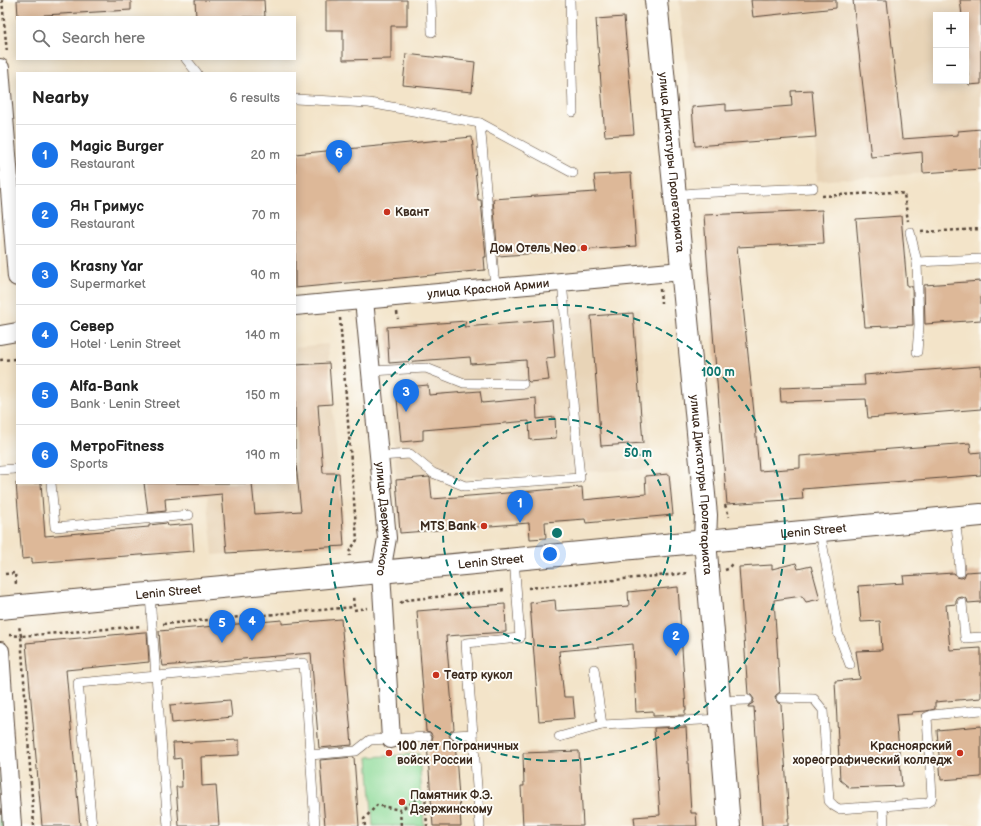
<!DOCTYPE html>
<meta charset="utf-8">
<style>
body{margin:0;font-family:"Balsamiq Sans",sans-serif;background:#f6f6f6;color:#222}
.controls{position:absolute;right:12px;top:12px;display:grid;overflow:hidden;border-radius:0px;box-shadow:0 2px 10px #0003}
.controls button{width:36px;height:36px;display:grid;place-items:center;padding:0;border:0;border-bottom:1px solid #e0e0e0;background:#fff;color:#222;font:20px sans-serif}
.you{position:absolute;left:550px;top:554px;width:14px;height:14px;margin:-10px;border:3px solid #fff;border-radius:50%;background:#1a73e8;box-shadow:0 0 0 6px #1a73e833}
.badge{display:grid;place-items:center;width:26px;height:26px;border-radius:50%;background:#1a73e8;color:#fff;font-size:13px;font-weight:700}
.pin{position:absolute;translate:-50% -33px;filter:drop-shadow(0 1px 2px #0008)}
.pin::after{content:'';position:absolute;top:21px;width:14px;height:12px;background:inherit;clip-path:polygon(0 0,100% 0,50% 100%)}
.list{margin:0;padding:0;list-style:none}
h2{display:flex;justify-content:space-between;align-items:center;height:52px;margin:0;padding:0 16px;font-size:17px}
h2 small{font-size:13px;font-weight:400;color:#767676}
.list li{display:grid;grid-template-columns:26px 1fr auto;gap:12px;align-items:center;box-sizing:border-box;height:60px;padding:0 16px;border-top:1px solid #e0e0e0}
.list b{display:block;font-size:15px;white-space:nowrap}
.list p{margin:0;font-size:13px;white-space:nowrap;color:#767676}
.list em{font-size:13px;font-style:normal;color:#767676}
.icon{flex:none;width:22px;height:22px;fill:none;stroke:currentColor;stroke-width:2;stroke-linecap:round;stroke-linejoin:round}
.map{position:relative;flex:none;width:981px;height:826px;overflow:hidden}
.search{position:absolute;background:#fff;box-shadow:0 2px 10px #0003;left:16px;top:16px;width:280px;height:44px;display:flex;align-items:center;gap:10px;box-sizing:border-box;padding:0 14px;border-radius:0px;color:#767676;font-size:15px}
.panel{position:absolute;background:#fff;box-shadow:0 2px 10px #0003;left:16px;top:72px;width:280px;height:412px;border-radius:0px}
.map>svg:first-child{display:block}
.built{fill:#e8d4b7;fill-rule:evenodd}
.green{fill:#8cda98;stroke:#64825b}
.building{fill:#ddb898}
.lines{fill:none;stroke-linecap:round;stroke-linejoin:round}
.lane-casing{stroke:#574638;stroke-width:10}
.street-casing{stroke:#574638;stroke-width:20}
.secondary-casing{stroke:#574638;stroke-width:24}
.primary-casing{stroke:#574638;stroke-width:24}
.path{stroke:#574638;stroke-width:2.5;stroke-dasharray:3 3;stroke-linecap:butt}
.lane{stroke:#fff;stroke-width:9}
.street{stroke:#fff;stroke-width:18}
.secondary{stroke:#fff;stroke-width:22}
.primary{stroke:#fff;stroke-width:22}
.ring{fill:none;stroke:#0f766e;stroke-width:2;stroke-dasharray:7 5}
.poi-dot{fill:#c8321e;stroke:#fdfcf7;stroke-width:1.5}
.labels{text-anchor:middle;stroke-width:4;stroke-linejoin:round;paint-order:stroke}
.street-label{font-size:12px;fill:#3b2a1e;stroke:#fdfcf7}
.poi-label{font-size:12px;font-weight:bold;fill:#3b2a1e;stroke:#fdfcf7;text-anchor:start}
.centre{fill:#0f766e;stroke:#fdfcf7;stroke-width:2}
.ring-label{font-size:12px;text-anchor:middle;font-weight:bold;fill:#0f766e;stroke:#fdfcf7;stroke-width:4;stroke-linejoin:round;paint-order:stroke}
</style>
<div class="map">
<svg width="981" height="826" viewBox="0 0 981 826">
<rect width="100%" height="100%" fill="#fdfcf7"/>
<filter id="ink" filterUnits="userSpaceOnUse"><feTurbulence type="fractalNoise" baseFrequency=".025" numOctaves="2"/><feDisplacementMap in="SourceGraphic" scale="8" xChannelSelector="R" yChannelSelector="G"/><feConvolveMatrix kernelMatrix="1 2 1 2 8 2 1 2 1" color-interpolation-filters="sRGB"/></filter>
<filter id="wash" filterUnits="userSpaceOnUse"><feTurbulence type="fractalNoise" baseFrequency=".012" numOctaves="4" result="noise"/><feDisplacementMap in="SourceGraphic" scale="16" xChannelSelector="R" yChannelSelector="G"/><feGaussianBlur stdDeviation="0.9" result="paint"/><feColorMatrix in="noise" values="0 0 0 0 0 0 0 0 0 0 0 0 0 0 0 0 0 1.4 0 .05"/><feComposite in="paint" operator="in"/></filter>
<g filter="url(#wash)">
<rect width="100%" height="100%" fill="#f3e4c9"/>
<g class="built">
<path d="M679,0H981V169L817,181L816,137L695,146L692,107ZM936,15H966V81H936Z"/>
<polygon points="639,308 652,469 396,480 387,327"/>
<polygon points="328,344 332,404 339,473 344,546 213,555 206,483 295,483 295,347"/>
</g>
<g class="green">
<polygon points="419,754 424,826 373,826 368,757"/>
<polygon points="0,775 4,826 0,826"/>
</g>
<g id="blocks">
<g class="building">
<polygon points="17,0 131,0 131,10 44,15 44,17 18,17"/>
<polygon points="195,0 264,0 265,17 196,17"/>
<polygon points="326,0 407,0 407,26 391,26 391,59 343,60 343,30 326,30"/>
<polygon points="751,0 836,0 836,8 753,17"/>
<polygon points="853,0 887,0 902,139 958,135 958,131 981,129 981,169 923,173 922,152 871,157"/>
<polygon points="960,0 981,0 981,84 969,85 966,55 966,15 962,15"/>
<polygon points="624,17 634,134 605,136 596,19"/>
<polygon points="406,54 475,62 472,92 403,85"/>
<polygon points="812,90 816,137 695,146 692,107 726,104 726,111 792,106 791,91"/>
<polygon points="472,137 478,200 481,200 486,257 484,257 485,270 295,288 295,154"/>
<polygon points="631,173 636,246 498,256 493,199 596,192 594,175"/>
<polygon points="822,210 824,243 737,247 754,413 759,471 800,468 800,456 970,443 971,453 981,452 981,475 802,489 803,499 727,504 708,272 704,215"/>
<polygon points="901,216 907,286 912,286 913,325 865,327 856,219"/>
<polygon points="981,281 981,320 925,324 924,285"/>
<polygon points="633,313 643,443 601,446 591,316"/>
<polygon points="552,320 555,357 546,358 549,380 529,382 527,380 526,360 471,364 470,357 389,363 387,327 466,321 464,327"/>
<polygon points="329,363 332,404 318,405 323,473 339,473 344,546 227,553 222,494 165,499 166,511 148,513 144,483 252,483 255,514 301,511 295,456 295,365"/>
<polygon points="981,366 981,409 868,418 866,399 781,402 780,388 865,385 864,375"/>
<polygon points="428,385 429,395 480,391 482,403 536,398 537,419 555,417 556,438 530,440 529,421 423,430 423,440 401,442 396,388"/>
<polygon points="669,474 673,515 586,523 585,519 545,522 546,538 530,539 529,523 400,533 396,480 429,477 430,478 432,499 582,487 583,500 646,494 645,476"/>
<polygon points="16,483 41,483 45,536 149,527 149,525 167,523 168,526 192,524 194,551 32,563 32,558 22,559"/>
<polygon points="796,563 798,569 811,566 820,599 806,602 802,596 774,600 780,692 776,695 775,698 778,703 781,704 781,705 789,818 788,818 788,826 762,826 754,707 748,707 748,706 753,703 754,699 751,695 748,694 739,567 772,565 772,569"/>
<polygon points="981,571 981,602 968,603 967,599 962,597 958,598 956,601 956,604 946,605 950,650 981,648 981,698 935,702 935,709 926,711 912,712 912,714 896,715 902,786 850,788 840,780 835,681 860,679 856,651 882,650 880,621 861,622 858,586 904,583 903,576 954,573 957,577 961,578 964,577 966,572"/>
<polygon points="678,587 686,710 685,710 685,715 653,716 653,711 636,712 633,644 559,651 564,697 573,697 575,718 539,721 530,603 555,600 556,611 629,606 628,592"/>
<polygon points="505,604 506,632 446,636 454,729 450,732 449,736 452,740 455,741 461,826 433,826 427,743 430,742 432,740 433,736 430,732 426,731 417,611"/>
<polygon points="341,619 352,745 319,748 311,653 163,666 162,660 161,660 159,631 282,620 282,624"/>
<polygon points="144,632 147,632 149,662 66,670 80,826 42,826 26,643"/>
<polygon points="230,700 232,717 172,723 170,705"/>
<polygon points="981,726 981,777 941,780 937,730"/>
<polygon points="686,727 691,813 696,813 697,826 635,826 634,817 660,815 654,728"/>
<polygon points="239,740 239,755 201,757 202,786 216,785 219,826 179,826 176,787 182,787 181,758 174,759 173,743"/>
<polygon points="579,751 583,826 523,826 521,786 524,786 523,753"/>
<polygon points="354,757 359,826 325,826 320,760"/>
</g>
</g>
</g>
<g filter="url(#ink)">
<use href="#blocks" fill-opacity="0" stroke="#574638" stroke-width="1"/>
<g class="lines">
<g class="lane-casing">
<g id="lane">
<polyline points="431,0 432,32"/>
<polyline points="570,0 573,112"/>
<polyline points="186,59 197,73"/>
<polyline points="295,99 369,103 480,123 573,173"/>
<polyline points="480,123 494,276 496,288"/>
<polyline points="675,195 695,193 813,188"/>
<polyline points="910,232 917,262 919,325 917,352"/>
<polyline points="917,262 981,259"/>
<polyline points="371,371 426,368 464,383 523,384"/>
<polyline points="379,456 410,454 433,473 465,486 580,478 562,282"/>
<polyline points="0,470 15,469"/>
<polyline points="51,483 55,527 189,515"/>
<polyline points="955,518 958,543 960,572"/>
<polyline points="820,530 838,633 850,665"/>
<polyline points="150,594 152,625 168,826"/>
<polyline points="962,603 965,638 981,637"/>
<polyline points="781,698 814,699 823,710 829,801 834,806 839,809 926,803 931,800 932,796 927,717 932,715 981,710"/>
<polyline points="719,701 748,700"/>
<polyline points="602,725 721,719"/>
<polyline points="455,735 473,734"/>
<polyline points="559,737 602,725 594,669"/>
<polyline points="310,755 356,751 370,740 427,737"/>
<polyline points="883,806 884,826"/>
<polyline points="92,826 78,683 304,663 315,826"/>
<polyline points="480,826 466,643 520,638 514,559"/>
</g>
</g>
<g class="street-casing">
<g id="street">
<polyline points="0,68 17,277"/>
<path id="s1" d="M364,300L387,538L381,572L391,739"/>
<path id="s2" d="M295,306L682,271"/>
<polyline points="0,335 17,332"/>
<polyline points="0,651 12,826"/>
</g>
</g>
<g class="secondary-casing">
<g id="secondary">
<path id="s3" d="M656,0L706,515L705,541L719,701L729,826"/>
</g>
</g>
<g class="primary-casing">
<g id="primary">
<path id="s4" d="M0,608L981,515"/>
</g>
</g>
<g class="path">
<polyline points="2,0 7,53"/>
<polyline points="822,196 894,192 904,194 908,221"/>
<polyline points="921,232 981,229"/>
<polyline points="660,289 661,303"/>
<polyline points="397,312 398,319"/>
<polyline points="340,318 357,540 349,552 350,556"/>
<polyline points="0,360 17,359"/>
<polyline points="725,505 728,513 729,517"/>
<polyline points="725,570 728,569 733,562"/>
<polyline points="5,574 15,573 16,584"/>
<polyline points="528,588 689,573"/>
<polyline points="400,603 406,600 505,590"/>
<polyline points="354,610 367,608"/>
<polyline points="163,624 354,607 353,596"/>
<polyline points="9,635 21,636 19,626"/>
<polyline points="400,810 401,826"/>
<polyline points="34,826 21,636 141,626"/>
<polyline points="365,826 364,819 377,805 400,810 425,795 427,826"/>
</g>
<use href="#lane" class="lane"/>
<use href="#street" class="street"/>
<use href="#secondary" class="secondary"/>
<use href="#primary" class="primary"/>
</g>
</g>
<g class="ring">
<circle cx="557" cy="533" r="114"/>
<circle cx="557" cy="533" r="228"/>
</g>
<g class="poi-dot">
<circle cx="387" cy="212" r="4"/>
<circle cx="584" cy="248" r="4"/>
<circle cx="484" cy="526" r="4"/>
<circle cx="436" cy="675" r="4"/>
<circle cx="389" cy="753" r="4"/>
<circle cx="960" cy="753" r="4"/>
<circle cx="402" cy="802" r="4"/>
</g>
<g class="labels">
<g class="street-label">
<text dy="4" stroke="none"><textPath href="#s3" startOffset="163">улица Диктатуры Пролетариата</textPath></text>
<text dy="4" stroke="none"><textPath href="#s2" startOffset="194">улица Красной Армии</textPath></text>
<text dy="4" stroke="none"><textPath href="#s3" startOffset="487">улица Диктатуры Пролетариата</textPath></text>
<text dy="4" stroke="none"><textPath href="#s1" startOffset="220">улица Дзержинского</textPath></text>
<text dy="4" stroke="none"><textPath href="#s4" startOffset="817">Lenin Street</textPath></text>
<text dy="4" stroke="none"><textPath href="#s4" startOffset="493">Lenin Street</textPath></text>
<text dy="4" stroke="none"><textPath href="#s4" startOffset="169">Lenin Street</textPath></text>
</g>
<g class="poi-label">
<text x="395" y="216">Квант</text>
<text x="576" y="252" text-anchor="end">Дом Отель Neo</text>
<text x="476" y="530" text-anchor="end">MTS Bank</text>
<text x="444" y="679">Театр кукол</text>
<text x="397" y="750">100 лет Пограничных<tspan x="397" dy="14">войск России</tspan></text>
<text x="952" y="750" text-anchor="end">Красноярский<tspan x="952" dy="14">хореографический колледж</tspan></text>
<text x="410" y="799">Памятник Ф.Э.<tspan x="410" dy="14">Дзержинскому</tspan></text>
</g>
</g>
<circle cx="557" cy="533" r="6" class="centre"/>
<g class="ring-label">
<text x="718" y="376">100 m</text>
<text x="638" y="457">50 m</text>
</g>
</svg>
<div class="controls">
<button>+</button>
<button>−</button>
</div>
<div class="you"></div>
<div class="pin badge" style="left:520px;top:523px">1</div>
<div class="pin badge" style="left:676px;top:656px">2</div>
<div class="pin badge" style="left:406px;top:412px">3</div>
<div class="pin badge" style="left:252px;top:641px">4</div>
<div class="pin badge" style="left:222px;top:643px">5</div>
<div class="pin badge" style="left:339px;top:173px">6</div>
<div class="search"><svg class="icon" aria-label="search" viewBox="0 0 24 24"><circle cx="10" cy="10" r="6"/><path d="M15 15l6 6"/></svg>Search here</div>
<section class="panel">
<h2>Nearby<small>6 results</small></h2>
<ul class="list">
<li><span class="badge">1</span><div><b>Magic Burger</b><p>Restaurant</p></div><em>20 m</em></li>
<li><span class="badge">2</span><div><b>Ян Гримус</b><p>Restaurant</p></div><em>70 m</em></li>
<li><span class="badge">3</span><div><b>Krasny Yar</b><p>Supermarket</p></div><em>90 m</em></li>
<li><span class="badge">4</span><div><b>Север</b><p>Hotel · Lenin Street</p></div><em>140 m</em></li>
<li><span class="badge">5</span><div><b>Alfa-Bank</b><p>Bank · Lenin Street</p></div><em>150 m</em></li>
<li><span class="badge">6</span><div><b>МетроFitness</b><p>Sports</p></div><em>190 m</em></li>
</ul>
</section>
</div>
